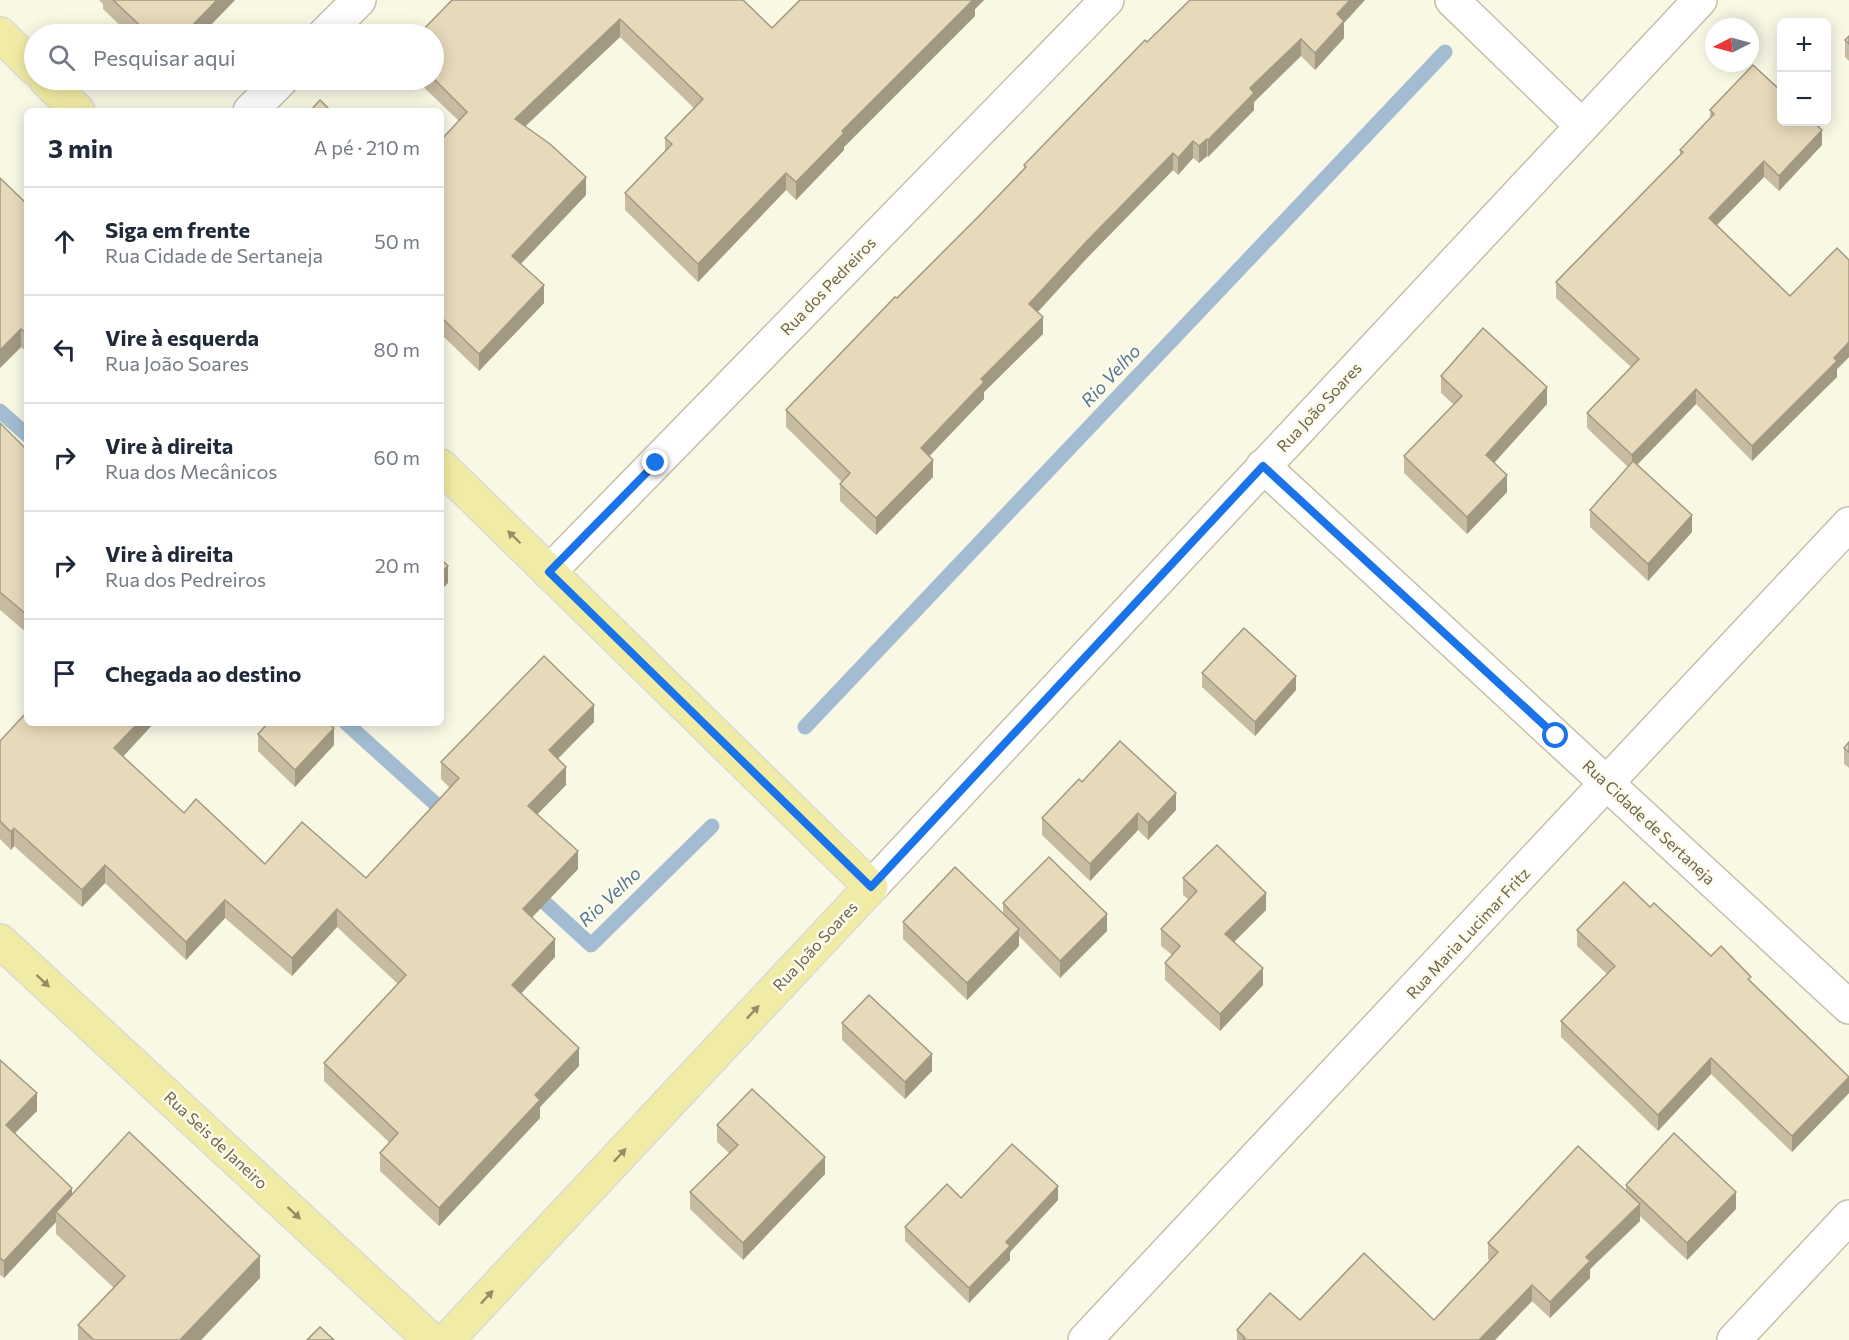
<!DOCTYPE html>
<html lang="pt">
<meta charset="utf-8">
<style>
body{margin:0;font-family:Commissioner,sans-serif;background:#f2f2f3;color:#1f2937}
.controls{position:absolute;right:18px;top:18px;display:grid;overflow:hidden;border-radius:9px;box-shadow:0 3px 15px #0003}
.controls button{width:54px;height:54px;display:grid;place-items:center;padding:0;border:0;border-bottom:2px solid #e0e1e3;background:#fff;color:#1f2937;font:30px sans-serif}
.compass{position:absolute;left:1705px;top:18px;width:54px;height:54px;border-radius:50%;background:#fff;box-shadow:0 3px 15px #0003;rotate:264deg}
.stop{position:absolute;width:18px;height:18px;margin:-14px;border:4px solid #1a73e8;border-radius:50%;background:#fff}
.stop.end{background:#1a73e8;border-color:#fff;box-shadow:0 2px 6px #0008}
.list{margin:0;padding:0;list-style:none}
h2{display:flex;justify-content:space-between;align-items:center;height:78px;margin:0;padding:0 24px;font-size:26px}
h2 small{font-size:20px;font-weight:400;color:#747a83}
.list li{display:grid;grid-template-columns:39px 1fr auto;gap:18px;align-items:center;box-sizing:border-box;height:108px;padding:0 24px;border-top:2px solid #e0e1e3}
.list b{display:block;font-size:22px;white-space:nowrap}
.list p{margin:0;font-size:20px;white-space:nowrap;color:#747a83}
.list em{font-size:20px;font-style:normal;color:#747a83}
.icon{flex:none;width:33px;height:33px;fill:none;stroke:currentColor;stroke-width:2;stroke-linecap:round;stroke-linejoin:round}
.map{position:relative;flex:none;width:1849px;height:1340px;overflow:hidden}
.search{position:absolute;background:#fff;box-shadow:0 3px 15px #0003;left:24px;top:24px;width:420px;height:66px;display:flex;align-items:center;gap:15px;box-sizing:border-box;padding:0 21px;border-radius:33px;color:#747a83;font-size:22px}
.panel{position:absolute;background:#fff;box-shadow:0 3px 15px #0003;left:24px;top:108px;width:420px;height:618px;border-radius:9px}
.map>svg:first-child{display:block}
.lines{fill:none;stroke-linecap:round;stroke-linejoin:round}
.stream{stroke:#a3bcd1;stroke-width:15}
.minor-casing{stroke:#c7bfab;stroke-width:36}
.major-casing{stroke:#dcdad4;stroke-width:36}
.minor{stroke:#fff;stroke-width:33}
.major{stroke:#f1eca5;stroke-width:33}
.wall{fill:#c7bba1}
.shaded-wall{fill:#a29983}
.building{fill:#e7dabb;stroke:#a29983;stroke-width:1.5}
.oneway{fill:#968d67}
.route{stroke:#1a73e8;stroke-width:8}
.labels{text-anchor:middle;stroke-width:5;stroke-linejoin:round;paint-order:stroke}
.street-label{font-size:16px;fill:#6f644d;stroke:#fdfbeb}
.water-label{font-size:18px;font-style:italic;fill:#547694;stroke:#fdfbeb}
</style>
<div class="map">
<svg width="1849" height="1340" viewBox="0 0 1849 1340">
<rect width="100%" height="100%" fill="#f9f8e5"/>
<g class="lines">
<g class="stream">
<polyline points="0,411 27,435"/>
<polyline points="346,723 450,817"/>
<polyline points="805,727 1445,52"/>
<polyline points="530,889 591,945 712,826"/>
</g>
<g class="minor-casing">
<g id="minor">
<polyline points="1452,0 1582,126"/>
<polyline points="325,34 359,0"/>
<polyline points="250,111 281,80"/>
<polyline points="1263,466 1849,1007"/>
<polyline points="549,572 1107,0"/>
<polyline points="871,887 1700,0"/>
<polyline points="1085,1340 1849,524"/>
<polyline points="1734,1340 1849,1217"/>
</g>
</g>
<g class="major-casing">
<g id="major">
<polyline points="0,34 34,68"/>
<polyline points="46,80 78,111"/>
<polyline points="441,466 871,887 447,1340"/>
<polyline points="0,941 431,1340"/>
</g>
</g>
<use href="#minor" class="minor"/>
<use href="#major" class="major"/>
</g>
<g class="wall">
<polygon points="99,0 235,0 202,34 129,34 103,9 103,4"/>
<polygon points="452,0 772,28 800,0 984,0 975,9 975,16 844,147 844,150 796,200 786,190 698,282 625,210 625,193 665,151 665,138 694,108 620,37 525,126 586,195 521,264 544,303 479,371 441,334 441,140 459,121 416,80 434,80"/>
<polygon points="1344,23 1344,38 1315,70 1301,56 1254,102 1254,110 1208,157 1207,156 1199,163 1193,158 1178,175 1173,170 1087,258 1038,312 1043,334 984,392 984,399 929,456 933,477 876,535 840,501 840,484 842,482 786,427 786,410 978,217 1024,169 1024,165 1147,42"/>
<polygon points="1849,36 1849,61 1845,57 1845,40"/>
<polygon points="1710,110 1822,145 1779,191 1764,177 1717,225 1790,296 1849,260 1849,357 1837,369 1837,377 1752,461 1696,404 1637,465 1692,532 1648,581 1590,527 1590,510 1628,467 1587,428 1587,413 1631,367 1556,298 1556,282 1680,155 1680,150 1710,120"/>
<polygon points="0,178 27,204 27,352 21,347 0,368"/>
<polygon points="1441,376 1547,404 1494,463 1507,492 1467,534 1404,473 1404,456 1454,405 1441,393"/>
<polygon points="0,423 27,450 27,633 0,610"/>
<polygon points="1202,673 1296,690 1255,736 1202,687"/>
<polygon points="594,722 558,759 566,785 537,814 578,869 532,917 555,957 521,994 579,1066 540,1107 540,1118 439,1226 380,1171 380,1153 390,1143 324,1081 324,1063 398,984 337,927 292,976 225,918 186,960 105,883 82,907 14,846 11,850 0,839 0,741 154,723 123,757 184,813 265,864 366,878 450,788 441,779 441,762"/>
<polygon points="258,734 334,745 295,787 258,751"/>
<polygon points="1849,742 1849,768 1844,764 1844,748"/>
<polygon points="1082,782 1176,810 1148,840 1138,830 1090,881 1042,835 1042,818"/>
<polygon points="1183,878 1266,910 1234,942 1263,985 1220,1031 1165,980 1165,963 1172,955 1161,946 1161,929 1189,900 1183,895"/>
<polygon points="1003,903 1107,931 1060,978 1019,936 1019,946 967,1000 903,939 903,922 1003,914"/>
<polygon points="1650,907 1711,956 1751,982 1849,1093 1792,1152 1711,1074 1658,1131 1561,1037 1561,1021 1607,974 1577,946 1577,930"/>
<polygon points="842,1023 932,1071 905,1099 842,1040"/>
<polygon points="0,1060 37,1111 15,1133 72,1195 260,1278 201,1340 78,1340 78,1325 114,1288 56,1234 56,1222 4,1278 0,1275"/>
<polygon points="717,1125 825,1174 743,1260 690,1209 690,1192 729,1153 717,1142"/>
<polygon points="1626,1185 1736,1209 1687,1260 1640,1216 1640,1221 1590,1269 1590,1278 1550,1318 1532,1301 1495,1340 1237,1340 1237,1330 1300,1320 1434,1320 1490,1261 1488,1259 1488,1243 1626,1190"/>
<polygon points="961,1198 1058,1200 1010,1252 1010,1260 969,1303 905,1241 905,1227"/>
</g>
<g class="shaded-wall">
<polygon points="217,0 235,0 202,34 184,34"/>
<polygon points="972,0 984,0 975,9 975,16 844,147 844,150 796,200 796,182 842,131"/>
<polygon points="1350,0 1365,0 1344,23 1344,38 1315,70 1315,53 1337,14"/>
<polygon points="620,19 620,37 515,136 515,119"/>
<polygon points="1301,39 1301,56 1254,102 1254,110 1208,157 1208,140 1250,88"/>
<polygon points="1822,130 1822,145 1779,191 1779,176"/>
<polygon points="1207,139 1207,156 1199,163 1199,146"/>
<polygon points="1193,141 1193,158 1178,175 1178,158"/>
<polygon points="1173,153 1173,170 1087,258 1029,321 1029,304 1087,241"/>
<polygon points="1764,161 1764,177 1709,233 1709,218"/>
<polygon points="786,173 786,190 698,282 698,264"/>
<polygon points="586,177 586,195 512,273 512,256"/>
<polygon points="544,285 544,303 479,371 479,354"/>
<polygon points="1043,317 1043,334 984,392 984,399 921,465 921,448 981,379"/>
<polygon points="21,329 21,347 0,368 0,350"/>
<polygon points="1849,342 1849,357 1837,369 1837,377 1752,461 1752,446"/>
<polygon points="1547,387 1547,404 1486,472 1486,455"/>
<polygon points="1696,389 1696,404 1632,470 1632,455"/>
<polygon points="933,460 933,477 876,535 876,518"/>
<polygon points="1507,475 1507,492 1467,534 1467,517"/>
<polygon points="1692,515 1692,532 1648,581 1648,564"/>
<polygon points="448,566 448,583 441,590 441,572"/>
<polygon points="1296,676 1296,690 1255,736 1255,722"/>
<polygon points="594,705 594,722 549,767 549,750"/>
<polygon points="138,723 154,723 114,766 114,748"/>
<polygon points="334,728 334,745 295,787 295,770"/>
<polygon points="566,767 566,785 528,824 528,806"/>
<polygon points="1176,793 1176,810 1148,840 1148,823"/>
<polygon points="1138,813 1138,830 1090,881 1090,864"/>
<polygon points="14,828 14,846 11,850 11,832"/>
<polygon points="578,851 578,869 523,927 523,909"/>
<polygon points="105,865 105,883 82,907 82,890"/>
<polygon points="1266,893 1266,910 1225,951 1225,934"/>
<polygon points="225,900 225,918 186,960 186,942"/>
<polygon points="337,909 337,927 292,976 292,958"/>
<polygon points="1107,914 1107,931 1060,978 1060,961"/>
<polygon points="1019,929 1019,946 967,1000 967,983"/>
<polygon points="555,939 555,957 512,1003 512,985"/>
<polygon points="1263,968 1263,985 1220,1031 1220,1014"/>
<polygon points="579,1048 579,1066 540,1107 540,1118 439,1226 439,1208 535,1095"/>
<polygon points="932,1054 932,1071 905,1099 905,1082"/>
<polygon points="1711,1058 1711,1074 1658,1131 1658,1115"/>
<polygon points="1849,1077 1849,1093 1792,1152 1792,1136"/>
<polygon points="37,1093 37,1111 6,1142 6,1125"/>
<polygon points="825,1157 825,1174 743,1260 743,1243"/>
<polygon points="1058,1186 1058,1200 1010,1252 1010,1260 969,1303 969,1288 1006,1242"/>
<polygon points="72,1188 72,1205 56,1212 56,1222 4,1278 4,1261"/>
<polygon points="1736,1192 1736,1209 1687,1260 1687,1243"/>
<polygon points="1640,1204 1640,1221 1590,1269 1590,1278 1550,1318 1550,1302 1586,1257"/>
<polygon points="260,1256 260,1278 201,1340 180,1340"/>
<polygon points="1532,1285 1532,1301 1495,1340 1479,1340"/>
</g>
<g class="building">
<polygon points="113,0 217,0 184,34 149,34"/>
<polygon points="452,0 743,0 772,28 800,0 973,0 842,131 844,133 796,182 786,173 698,264 625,193 672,144 665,138 703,99 620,19 515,119 550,144 586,177 512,256 544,285 479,354 441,317 441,140 467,112 434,79 434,34 419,34"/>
<polygon points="1190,0 1350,0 1337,14 1344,21 1315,53 1301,39 1250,88 1254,93 1208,140 1207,139 1199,146 1193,141 1178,158 1173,153 1087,241 1029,304 1043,317 981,379 984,382 921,448 933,460 876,518 840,484 850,473 786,410 895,297 897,298 978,217 1026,167 1024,165 1145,40 1147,42"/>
<polygon points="1849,36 1849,44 1845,40"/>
<polygon points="1753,65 1782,92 1782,122 1813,122 1822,130 1779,176 1764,161 1709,218 1790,296 1837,248 1849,260 1849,342 1834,358 1837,361 1752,446 1696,389 1632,455 1587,413 1639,359 1556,282 1683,152 1680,150 1714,114 1710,110"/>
<polygon points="320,100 331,111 310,111"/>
<polygon points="0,178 27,204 27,334 21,329 0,350"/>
<polygon points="1483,328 1547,387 1486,455 1507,475 1467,517 1404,456 1462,396 1441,376"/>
<polygon points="0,423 27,450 27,615 0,592"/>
<polygon points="1633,461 1692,515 1648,564 1590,510"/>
<polygon points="441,559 448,566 441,572"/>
<polygon points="1244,628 1296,676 1255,722 1202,673"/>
<polygon points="544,656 594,705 549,750 566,767 528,806 578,851 523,909 555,939 512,985 579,1048 535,1095 540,1100 439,1208 380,1153 398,1133 324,1063 406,975 337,909 292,958 225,900 186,942 105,865 82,890 14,828 11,832 0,821 0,741 27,712 27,723 138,723 114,748 184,813 196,799 265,864 302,822 366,878 459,778 441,762"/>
<polygon points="268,723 328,723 334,728 295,770 258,734"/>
<polygon points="1120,741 1176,793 1148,823 1138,813 1090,864 1042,818 1079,779 1082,782"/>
<polygon points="1849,742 1849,752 1844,748"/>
<polygon points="1217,845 1266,893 1225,934 1263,968 1220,1014 1165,963 1180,946 1161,929 1197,891 1183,878"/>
<polygon points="1049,857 1107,914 1060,961 1003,903"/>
<polygon points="955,867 1019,929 967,983 903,922"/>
<polygon points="1624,882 1650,907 1654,903 1711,956 1721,946 1751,977 1748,979 1849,1077 1792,1136 1711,1058 1658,1115 1561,1021 1615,966 1577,930"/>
<polygon points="869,995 932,1054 905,1082 842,1023"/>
<polygon points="0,1060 37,1093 6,1125 72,1188 4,1261 0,1258"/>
<polygon points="752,1089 825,1157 743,1243 690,1192 738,1145 717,1125"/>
<polygon points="129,1132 260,1256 180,1340 94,1340 78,1325 125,1276 56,1212"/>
<polygon points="1674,1133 1736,1192 1687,1243 1626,1185"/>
<polygon points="1012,1144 1058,1186 1006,1242 1010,1246 969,1288 905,1227 947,1184 961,1198"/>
<polygon points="1578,1146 1640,1204 1586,1257 1590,1261 1550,1302 1532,1285 1479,1340 1243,1340 1245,1338 1237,1330 1270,1293 1300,1320 1364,1253 1434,1320 1498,1252 1488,1243"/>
<polygon points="320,1327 334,1340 307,1340"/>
</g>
<defs><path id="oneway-solid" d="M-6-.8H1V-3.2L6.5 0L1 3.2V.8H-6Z" transform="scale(1.5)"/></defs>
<g class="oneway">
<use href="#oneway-solid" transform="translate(514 537) rotate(-136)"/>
<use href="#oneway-solid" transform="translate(43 981) rotate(43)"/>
<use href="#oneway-solid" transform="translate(753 1012) rotate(-47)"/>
<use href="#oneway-solid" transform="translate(620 1155) rotate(-47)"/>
<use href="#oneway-solid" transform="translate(294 1213) rotate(43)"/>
<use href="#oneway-solid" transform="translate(487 1297) rotate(-47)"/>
</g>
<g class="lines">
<polyline class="route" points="656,463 549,572 871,887 1263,466 1556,736"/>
</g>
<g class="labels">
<g class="street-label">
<text transform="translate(828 286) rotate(-46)" y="6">Rua dos Pedreiros</text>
<text transform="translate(1319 407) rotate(-47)" y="6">Rua João Soares</text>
<text transform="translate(1649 822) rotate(43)" y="6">Rua Cidade de Sertaneja</text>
<text transform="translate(1468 933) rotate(-47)" y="6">Rua Maria Lucimar Fritz</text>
<text transform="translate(815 946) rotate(-47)" y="6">Rua João Soares</text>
<text transform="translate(216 1140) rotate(43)" y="6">Rua Seis de Janeiro</text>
</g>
<g class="water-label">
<text transform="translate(1111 376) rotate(-47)" y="6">Rio Velho</text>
<text transform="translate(610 897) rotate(-43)" y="6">Rio Velho</text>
</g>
</g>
</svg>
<div class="controls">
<button>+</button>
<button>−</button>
</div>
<svg class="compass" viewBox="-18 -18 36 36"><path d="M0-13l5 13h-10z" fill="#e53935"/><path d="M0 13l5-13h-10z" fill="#747a83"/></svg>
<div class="stop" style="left:1556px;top:736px"></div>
<div class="stop end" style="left:656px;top:463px"></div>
<div class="search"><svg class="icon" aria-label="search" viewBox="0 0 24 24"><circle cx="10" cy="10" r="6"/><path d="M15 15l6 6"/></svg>Pesquisar aqui</div>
<section class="panel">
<h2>3 min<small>A pé · 210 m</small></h2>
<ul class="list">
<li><svg class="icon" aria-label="ahead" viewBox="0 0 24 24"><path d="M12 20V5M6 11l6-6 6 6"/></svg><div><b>Siga em frente</b><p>Rua Cidade de Sertaneja</p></div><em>50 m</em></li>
<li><svg class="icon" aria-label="left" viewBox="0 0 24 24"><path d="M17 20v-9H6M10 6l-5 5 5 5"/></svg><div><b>Vire à esquerda</b><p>Rua João Soares</p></div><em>80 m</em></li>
<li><svg class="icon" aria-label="right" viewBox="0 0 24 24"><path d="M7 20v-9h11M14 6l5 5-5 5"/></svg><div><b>Vire à direita</b><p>Rua dos Mecânicos</p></div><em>60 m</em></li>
<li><svg class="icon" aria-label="right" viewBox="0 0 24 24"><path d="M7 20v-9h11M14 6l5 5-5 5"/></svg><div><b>Vire à direita</b><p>Rua dos Pedreiros</p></div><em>20 m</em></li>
<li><svg class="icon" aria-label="arrive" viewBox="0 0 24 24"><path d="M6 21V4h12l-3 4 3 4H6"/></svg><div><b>Chegada ao destino</b></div></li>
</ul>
</section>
</div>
